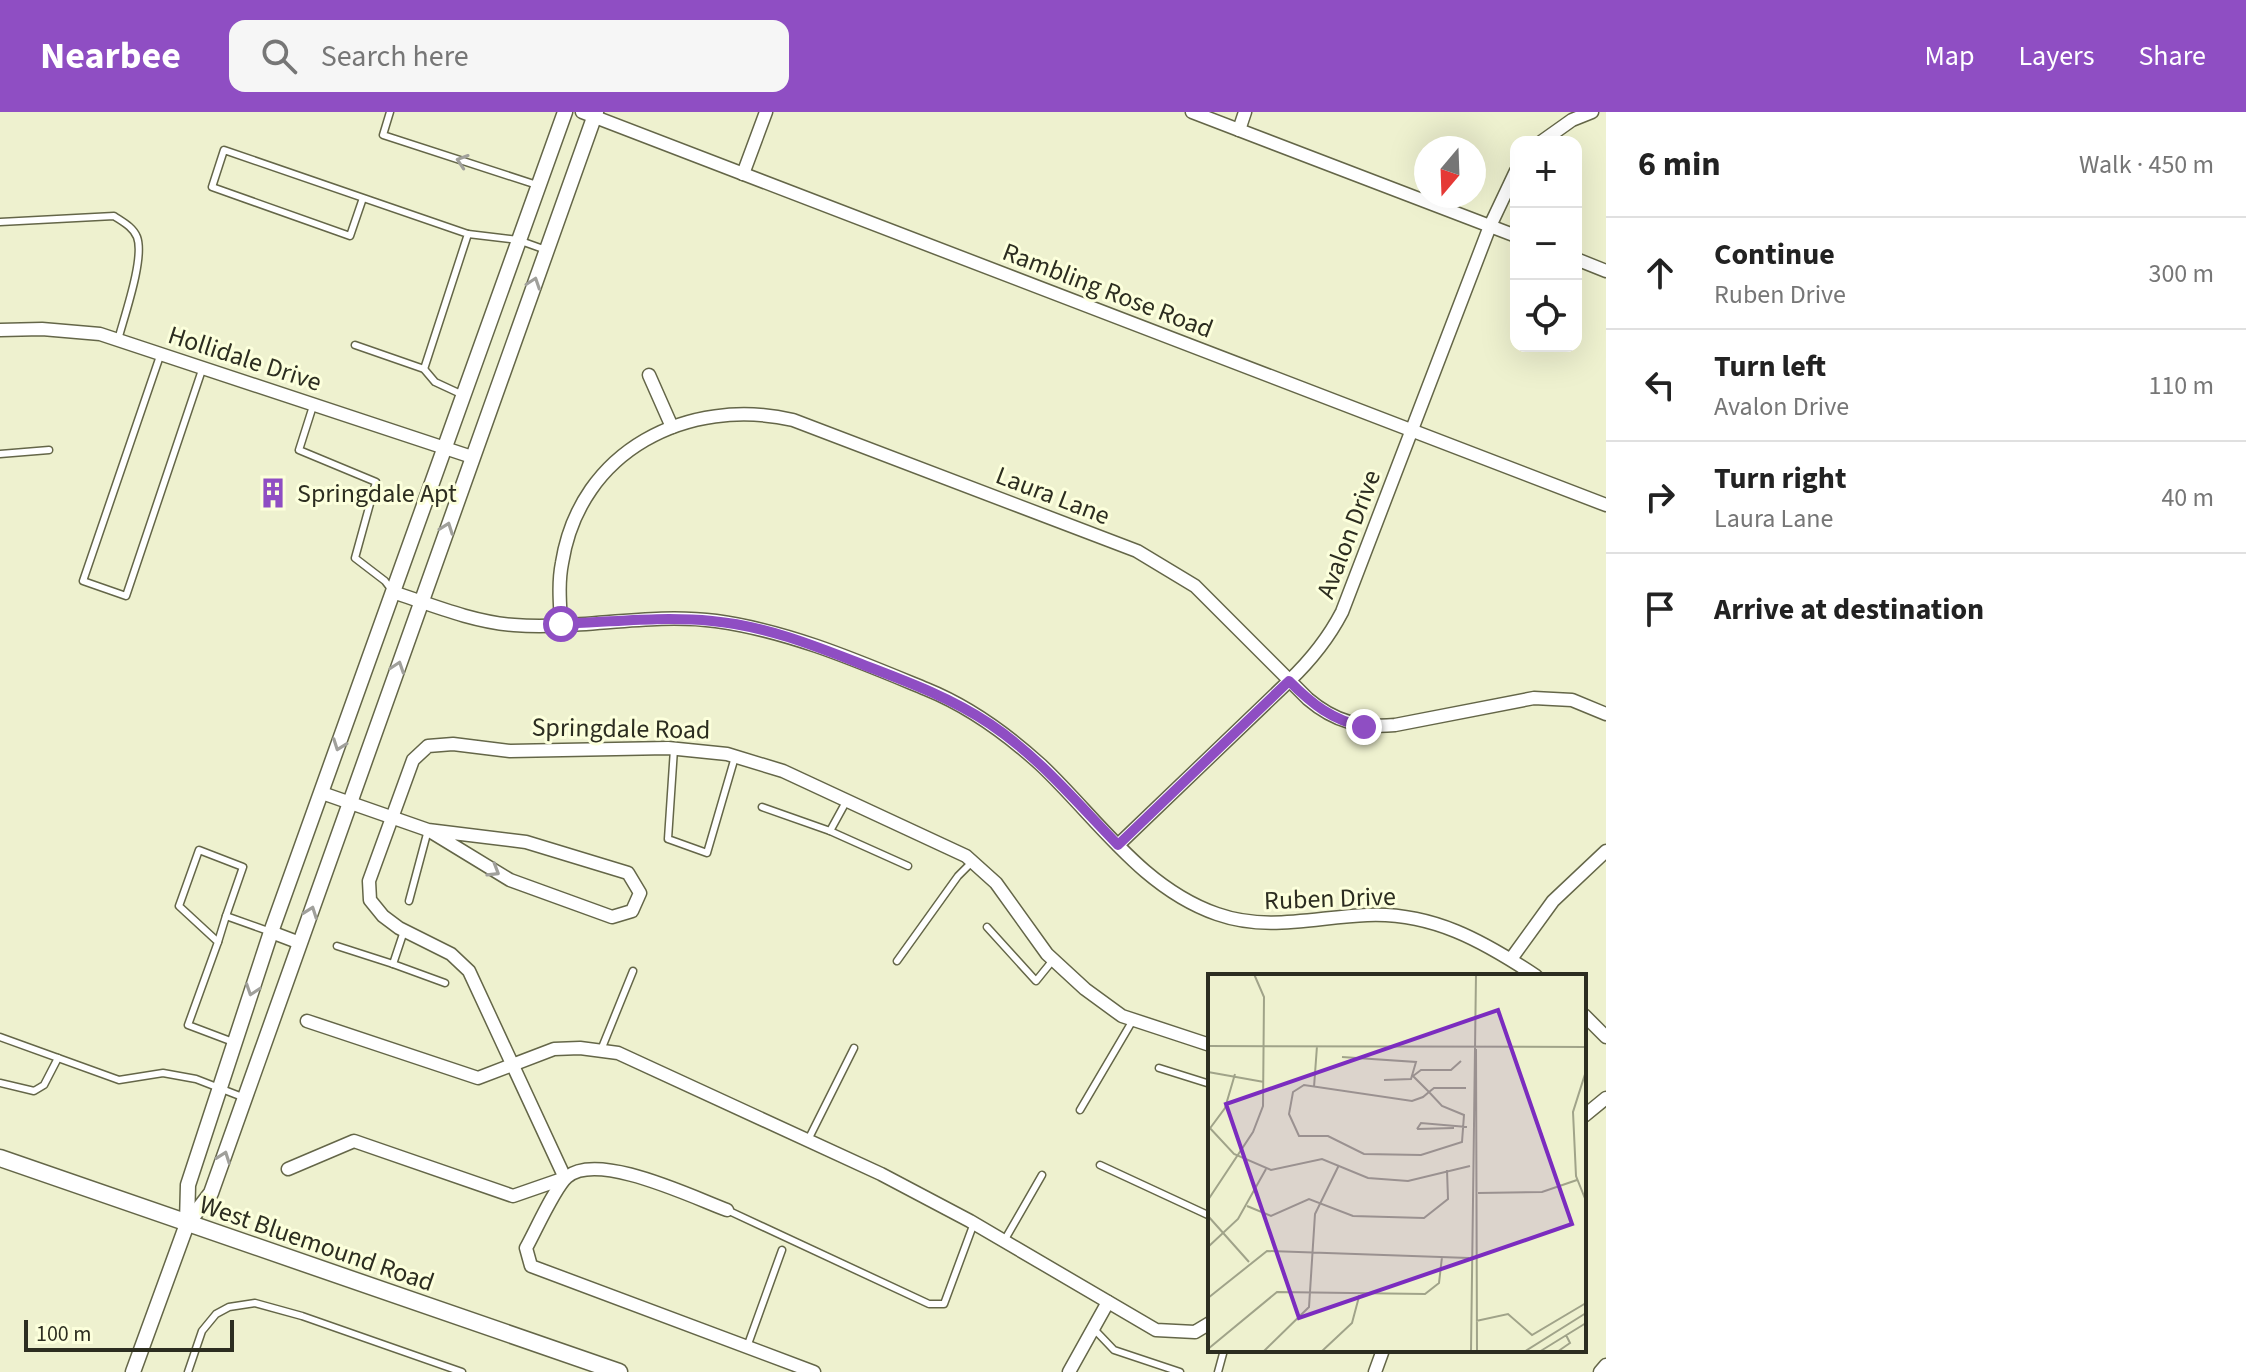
<!DOCTYPE html>
<meta charset="utf-8">
<style>
body{margin:0;font-family:"Source Sans 3",sans-serif;background:#f6f6f6;color:#222}
.controls{position:absolute;right:24px;top:24px;display:grid;overflow:hidden;border-radius:16px;box-shadow:0 8px 32px #0002}
.controls button{width:72px;height:72px;display:grid;place-items:center;padding:0;border:0;border-bottom:2px solid #e0e0e0;background:#fff;color:#222;font:40px sans-serif}
.compass{position:absolute;left:1414px;top:24px;width:72px;height:72px;border-radius:50%;background:#fff;box-shadow:0 8px 32px #0002;rotate:199deg}
.scale{position:absolute;left:24px;bottom:20px;width:210px;box-sizing:border-box;padding-left:8px;border:4px solid #2c2d20;border-top:0;font-size:22px;line-height:28px;white-space:nowrap;color:#2c2d20;-webkit-text-stroke:6px #fcffdc;paint-order:stroke}
.stop{position:absolute;width:24px;height:24px;margin:-18px;border:6px solid #8f4ec3;border-radius:50%;background:#fff}
.stop.end{background:#8f4ec3;border-color:#fff;box-shadow:0 2px 8px #0008}
.list{margin:0;padding:0;list-style:none}
h2{display:flex;justify-content:space-between;align-items:center;height:104px;margin:0;padding:0 32px;font-size:34px}
h2 small{font-size:26px;font-weight:400;color:#767676}
.list li{display:grid;grid-template-columns:52px 1fr auto;gap:24px;align-items:center;box-sizing:border-box;height:112px;padding:0 32px;border-top:2px solid #e0e0e0}
.list b{display:block;font-size:30px;white-space:nowrap}
.list p{margin:0;font-size:26px;white-space:nowrap;color:#767676}
.list em{font-size:26px;font-style:normal;color:#767676}
.icon{flex:none;width:44px;height:44px;fill:none;stroke:currentColor;stroke-width:2;stroke-linecap:round;stroke-linejoin:round}
.map{position:relative;flex:none;width:1606px;height:1260px;overflow:hidden}
header{display:flex;align-items:center;gap:48px;box-sizing:border-box;height:112px;padding:0 40px;background:#8f4ec3;color:#fff}
header strong{font-size:38px}
nav{display:flex;gap:44px;margin-inline-start:auto;font-size:28px}
.search{width:560px;height:72px;background:#f6f6f6;display:flex;align-items:center;gap:20px;box-sizing:border-box;padding:0 28px;border-radius:16px;color:#767676;font-size:30px}
main{display:flex}
aside{flex:1;background:#fff}
.map>svg:first-child{display:block}
.lines{fill:none;stroke-linecap:round;stroke-linejoin:round}
.service-casing{stroke:#646648;stroke-width:9}
.minor-casing{stroke:#646648;stroke-width:15}
.tertiary-casing{stroke:#646648;stroke-width:17}
.secondary-casing{stroke:#646648;stroke-width:19}
.service{stroke:#fff;stroke-width:6}
.minor{stroke:#fff;stroke-width:12}
.tertiary{stroke:#fff;stroke-width:14}
.secondary{stroke:#fff;stroke-width:16}
.oneway{stroke:#a0a09b}
.route{stroke:#8f4ec3;stroke-width:10}
.labels{text-anchor:middle;stroke-width:6;stroke-linejoin:round;paint-order:stroke}
.street-label{font-size:26px;fill:#2c2d20;stroke:#fcffdc}
.poi-label{font-size:26px;fill:#2c2d20;stroke:#fcffdc;text-anchor:start}
.inset-road{fill:none;stroke:#a0a389;stroke-width:2}
.view{fill:#7b2cbf;fill-opacity:0.15;stroke:#7b2cbf;stroke-width:4}
.inset-edge{fill:none;stroke:#2c2d20;stroke-width:4}
</style>
<header>
<strong>Nearbee</strong>
<div class="search"><svg class="icon" aria-label="search" viewBox="0 0 24 24"><circle cx="10" cy="10" r="6"/><path d="M15 15l6 6"/></svg>Search here</div>
<nav><a>Map</a><a>Layers</a><a>Share</a></nav>
</header>
<main>
<div class="map">
<svg width="1606" height="1260" viewBox="0 0 1606 1260">
<rect width="100%" height="100%" fill="#eef1cf"/>
<g class="lines">
<g class="service-casing">
<g id="service">
<polyline points="390,0 383,23 537,73"/>
<polyline points="363,86 350,124 212,75 224,38 468,122 424,257"/>
<path d="M0,110L114,104C123,110 133,115 137,125C145,146 124,205 118,228"/>
<polyline points="468,122 518,128 546,138"/>
<polyline points="355,233 424,257 435,270 463,283"/>
<polyline points="161,241 83,469 126,484 203,255"/>
<polyline points="313,294 299,338 376,370 355,446 385,469 391,477"/>
<polyline points="0,342 49,338"/>
<polyline points="674,637 668,727 707,741 735,645"/>
<polyline points="762,695 830,719 847,688"/>
<polyline points="830,719 908,754"/>
<polyline points="409,789 428,718"/>
<polyline points="987,815 1036,869 1053,848"/>
<polyline points="404,819 393,852 445,871"/>
<polyline points="218,830 226,804"/>
<polyline points="337,834 393,852"/>
<polyline points="897,849 958,764 972,750"/>
<polyline points="0,925 119,968 163,961 196,967 245,986"/>
<polyline points="233,930 188,913 218,830 179,794 199,738 243,755 226,804 271,820"/>
<polyline points="601,938 633,859"/>
<polyline points="1159,956 1210,972"/>
<polyline points="0,971 34,979 44,973 58,946"/>
<polyline points="1080,998 1133,908"/>
<polyline points="808,1028 854,936"/>
<polyline points="1100,1053 1210,1104"/>
<polyline points="727,1098 929,1192 944,1192 974,1111"/>
<polyline points="1004,1129 1042,1063"/>
<polyline points="1093,1216 1114,1238 1180,1260"/>
<polyline points="747,1235 782,1138"/>
<polyline points="188,1260 202,1219 216,1202 229,1195 255,1191 302,1204 462,1260"/>
<polyline points="1218,1260 1224,1238"/>
</g>
</g>
<g class="minor-casing">
<g id="minor">
<polyline points="582,0 1606,393"/>
<polyline points="1192,0 1516,124"/>
<polyline points="1239,18 1245,0"/>
<polyline points="1541,30 1572,8 1592,0"/>
<polyline points="743,62 766,0"/>
<polyline points="1576,147 1606,159"/>
<polyline points="0,218 42,217 100,222 472,345"/>
<polyline points="649,263 672,315"/>
<path d="M393,480C432,493 473,510 514,513C581,518 649,500 716,509C789,519 858,549 926,577C968,594 1007,622 1041,653C1097,706 1142,776 1217,802C1268,820 1316,805 1367,803C1432,800 1483,829 1536,864"/>
<path d="M561,512C560,492 558,471 562,451C580,338 688,284 793,308L1137,439L1195,474L1308,587C1335,610 1360,616 1395,613L1534,586L1572,588L1606,602"/>
<polyline points="322,681 428,718 510,768 612,805 632,799 640,781 628,761 526,730 428,718"/>
<path d="M1118,733L1289,569C1311,548 1328,527 1342,500L1490,114L1516,59"/>
<polyline points="271,820 300,831"/>
<polyline points="1511,847 1553,789 1606,739"/>
<polyline points="1584,903 1606,925"/>
<polyline points="307,909 478,966 554,937 580,936 618,941 881,1062 970,1109 1156,1218 1195,1220 1210,1211"/>
<polyline points="1584,1004 1606,986"/>
<polyline points="288,1057 354,1029 513,1084 565,1066 469,859 451,842 399,816 383,804 370,788 369,769 413,648 428,634 453,632 510,639 668,636 727,642 783,659 966,744 996,771 1047,842 1085,877 1122,904 1210,933"/>
<path d="M727,1098C692,1085 598,1039 567,1065C555,1075 535,1120 526,1136L531,1154L814,1260"/>
<polyline points="1069,1260 1108,1190"/>
<polyline points="1375,1260 1383,1238"/>
<polyline points="1600,1260 1606,1253"/>
</g>
</g>
<g class="tertiary-casing">
<g id="tertiary">
<polyline points="187,1111 188,1073 271,820 565,0"/>
<polyline points="133,1260 187,1112 211,1081 596,0"/>
</g>
</g>
<g class="secondary-casing">
<polyline id="secondary" points="0,1046 619,1260"/>
</g>
<use href="#service" class="service"/>
<use href="#minor" class="minor"/>
<use href="#tertiary" class="tertiary"/>
<use href="#secondary" class="secondary"/>
</g>
<defs><path id="oneway-chevron" d="M-2-3.5L2.5 0L-2 3.5" fill="none" stroke-width="1.6" stroke-linecap="round" stroke-linejoin="round" transform="scale(2)"/></defs>
<g class="oneway">
<use href="#oneway-chevron" transform="translate(462 49) rotate(-162)"/>
<use href="#oneway-chevron" transform="translate(534 171) rotate(-71)"/>
<use href="#oneway-chevron" transform="translate(447 416) rotate(-70)"/>
<use href="#oneway-chevron" transform="translate(398 555) rotate(-71)"/>
<use href="#oneway-chevron" transform="translate(339 633) rotate(110)"/>
<use href="#oneway-chevron" transform="translate(494 759) rotate(31)"/>
<use href="#oneway-chevron" transform="translate(311 800) rotate(-70)"/>
<use href="#oneway-chevron" transform="translate(252 878) rotate(109)"/>
<use href="#oneway-chevron" transform="translate(224 1045) rotate(-70)"/>
</g>
<g class="lines">
<path class="route" d="M561,512C611,510 662,504 712,509C767,514 818,535 869,555C911,571 953,587 990,612C1039,645 1077,691 1118,733L1289,569C1312,592 1332,608 1364,615"/>
</g>
<defs>
<g id="building-bare" transform="scale(2.4)"><path d="M-4-6H4V6H1V3H-1V6H-4ZM-2.5-4.3h1.7v1.8h-1.7ZM.8-4.3h1.7v1.8H.8ZM-2.5-1h1.7V.8h-1.7ZM.8-1h1.7V.8H.8Z" fill="#8f4ec3" stroke="#fcffdc" stroke-width="2.5" paint-order="stroke"/></g>
</defs>
<g fill-rule="evenodd">
<use href="#building-bare" x="273" y="381"/>
</g>
<g class="labels">
<g class="street-label">
<text transform="translate(1108 178) rotate(21)" y="9">Rambling Rose Road</text>
<text transform="translate(245 246) rotate(18)" y="9">Hollidale Drive</text>
<text transform="translate(1053 383) rotate(21)" y="9">Laura Lane</text>
<text transform="translate(1348 422) rotate(-69)" y="9">Avalon Drive</text>
<text transform="translate(621 616) rotate(1)" y="9">Springdale Road</text>
<text transform="translate(1330 786) rotate(-2)" y="9">Ruben Drive</text>
<text transform="translate(317 1131) rotate(19)" y="9">West Bluemound Road</text>
</g>
<g class="poi-label">
<text x="297" y="390">Springdale Apt</text>
</g>
</g>
<g transform="translate(1208 862)">
<rect width="378" height="378" fill="#eef1cf"/>
<path class="inset-road" d="M0,72L378,73M268,75L269,378M134,83L208,88L203,105L176,106M253,87L243,96H213L205,102L221,118L234,132L256,141L254,168L213,181L156,180L120,162H91L81,140L85,118L96,111L204,127L215,123L221,118L226,114H258M378,97L365,138L368,202L378,227M0,98L56,108M106,113L109,72M0,152L26,180L63,196L114,185L160,204L200,207L262,192M209,155L213,149L259,153M209,155L246,154M0,157L17,134L27,100M270,219L334,218L369,206M0,226L45,158L55,132L56,23L46,0M39,232L63,242L101,225L145,242L216,244L240,225L239,196M0,242L41,288M0,273L30,245L58,195M0,324L59,277L261,284M268,347L300,340L324,361L378,329M0,375L69,318L217,320L231,309L234,283M55,378L101,333L107,240L131,191M113,378L144,349L152,319M263,378L268,0M316,378L378,339M331,378L378,349M349,378L362,369L358,361"/>
<path class="view" d="M290,36L364,250L91,344L18,130Z"/>
<rect width="378" height="378" class="inset-edge"/>
</g>
</svg>
<div class="controls">
<button>+</button>
<button>−</button>
<button><svg class="icon" aria-label="locate" viewBox="0 0 24 24"><circle cx="12" cy="12" r="6"/><path d="M12 2v4M12 18v4M2 12h4M18 12h4"/></svg></button>
</div>
<svg class="compass" viewBox="-18 -18 36 36"><path d="M0-13l5 13h-10z" fill="#e53935"/><path d="M0 13l5-13h-10z" fill="#767676"/></svg>
<div class="scale">100 m</div>
<div class="stop" style="left:561px;top:512px"></div>
<div class="stop end" style="left:1364px;top:615px"></div>
</div>
<aside>
<h2>6 min<small>Walk · 450 m</small></h2>
<ul class="list">
<li><svg class="icon" aria-label="ahead" viewBox="0 0 24 24"><path d="M12 20V5M6 11l6-6 6 6"/></svg><div><b>Continue</b><p>Ruben Drive</p></div><em>300 m</em></li>
<li><svg class="icon" aria-label="left" viewBox="0 0 24 24"><path d="M17 20v-9H6M10 6l-5 5 5 5"/></svg><div><b>Turn left</b><p>Avalon Drive</p></div><em>110 m</em></li>
<li><svg class="icon" aria-label="right" viewBox="0 0 24 24"><path d="M7 20v-9h11M14 6l5 5-5 5"/></svg><div><b>Turn right</b><p>Laura Lane</p></div><em>40 m</em></li>
<li><svg class="icon" aria-label="arrive" viewBox="0 0 24 24"><path d="M6 21V4h12l-3 4 3 4H6"/></svg><div><b>Arrive at destination</b></div></li>
</ul>
</aside>
</main>
